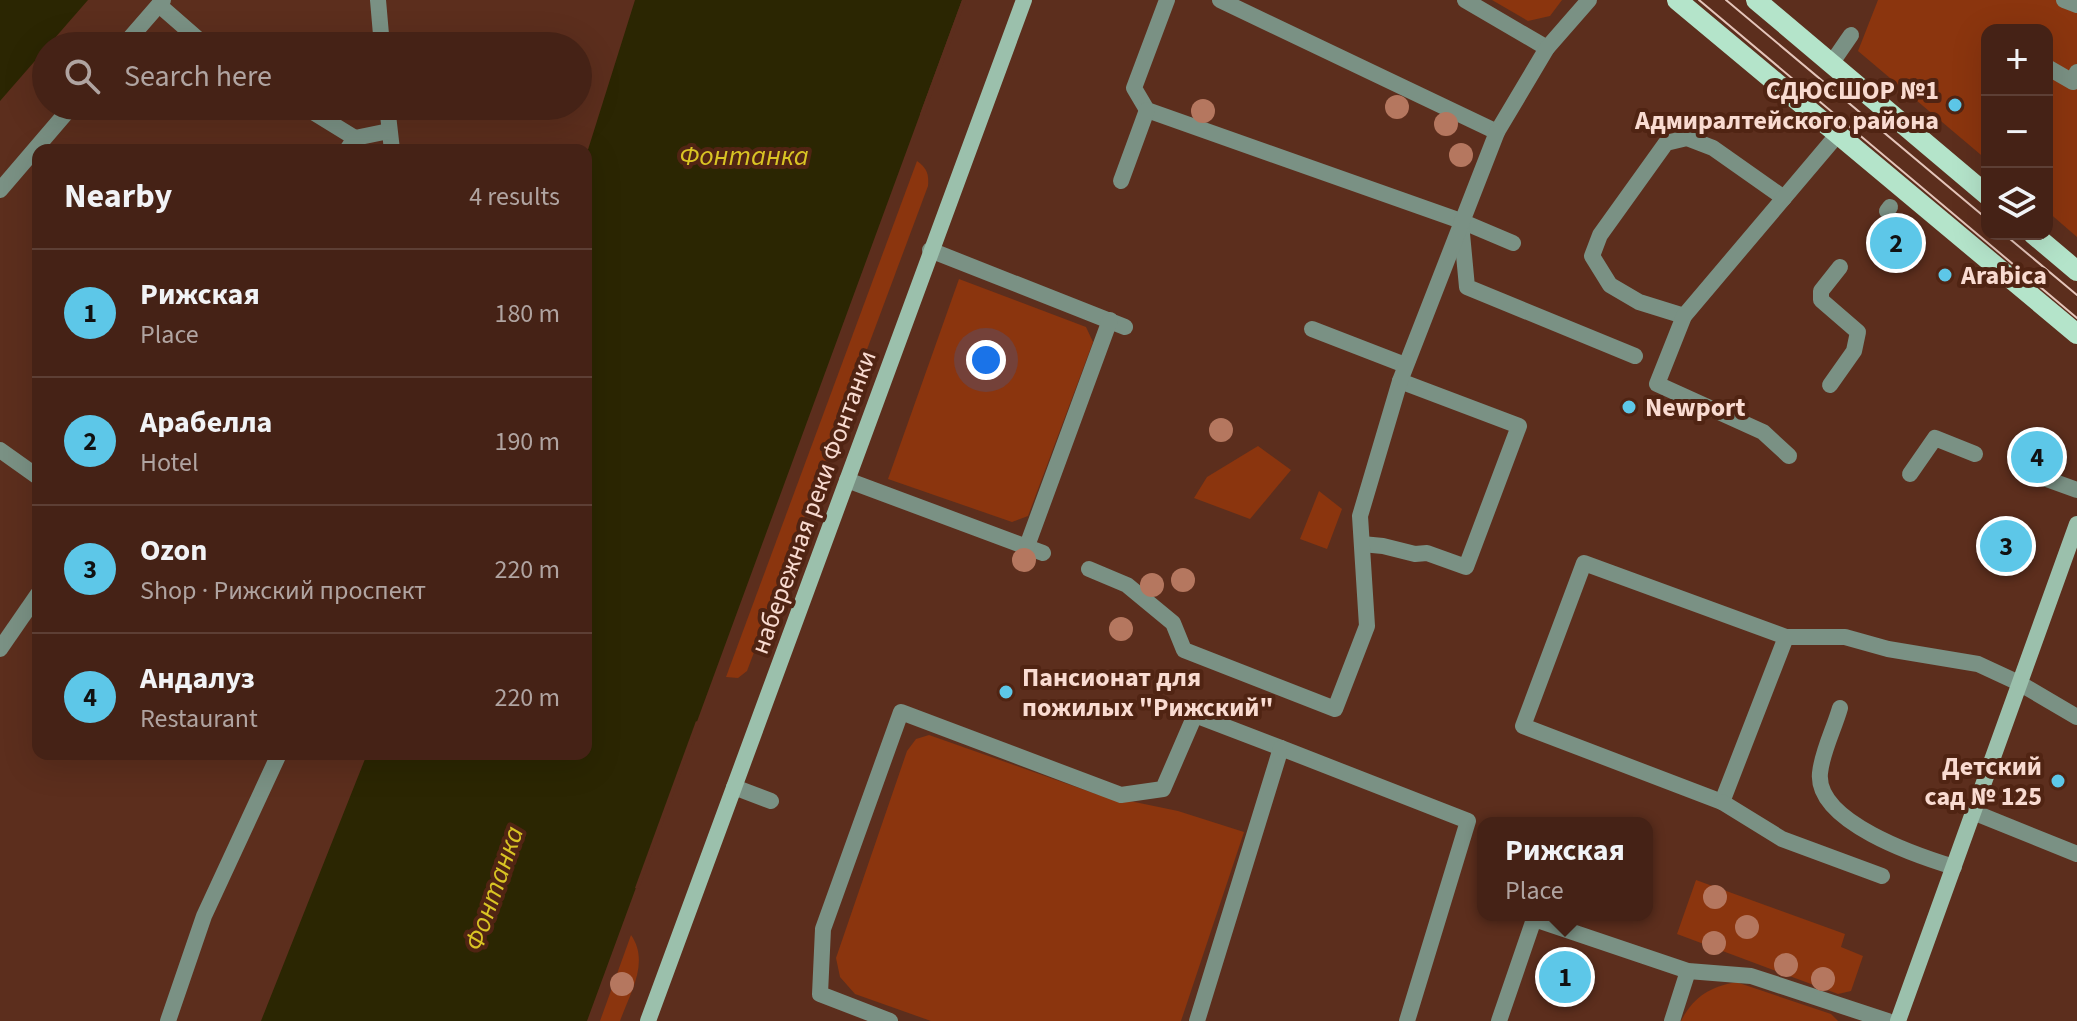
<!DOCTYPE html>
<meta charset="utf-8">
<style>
body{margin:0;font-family:"Source Sans 3",sans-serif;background:#4c2a1f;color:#f1f3f6}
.controls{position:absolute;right:24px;top:24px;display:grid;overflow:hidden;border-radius:16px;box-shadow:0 8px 32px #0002}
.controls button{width:72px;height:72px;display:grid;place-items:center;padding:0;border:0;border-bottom:2px solid #5d3f35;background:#452216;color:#f1f3f6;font:40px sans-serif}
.you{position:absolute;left:986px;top:360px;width:28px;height:28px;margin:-20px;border:6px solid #fff;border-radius:50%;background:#1a73e8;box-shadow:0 0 0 12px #1a73e833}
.badge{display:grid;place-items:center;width:52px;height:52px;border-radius:50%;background:#5dc7e8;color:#111;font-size:26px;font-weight:700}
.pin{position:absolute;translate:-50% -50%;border:4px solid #fff;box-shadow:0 2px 8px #0006}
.popup{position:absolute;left:1477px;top:817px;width:176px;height:104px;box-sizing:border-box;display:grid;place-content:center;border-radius:16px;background:#452216;filter:drop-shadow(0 2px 6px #0005);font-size:26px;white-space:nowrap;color:#b0a4a1}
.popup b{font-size:30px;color:#f1f3f6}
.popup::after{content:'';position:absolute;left:50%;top:100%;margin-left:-16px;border:16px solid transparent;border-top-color:#452216}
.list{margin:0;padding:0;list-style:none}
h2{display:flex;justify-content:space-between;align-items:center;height:104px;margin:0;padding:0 32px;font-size:34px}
h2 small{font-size:26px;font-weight:400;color:#b0a4a1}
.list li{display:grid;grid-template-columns:52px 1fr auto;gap:24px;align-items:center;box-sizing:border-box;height:128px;padding:0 32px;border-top:2px solid #5d3f35}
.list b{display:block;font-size:30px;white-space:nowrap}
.list p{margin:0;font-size:26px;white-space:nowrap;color:#b0a4a1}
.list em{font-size:26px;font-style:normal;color:#b0a4a1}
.icon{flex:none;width:44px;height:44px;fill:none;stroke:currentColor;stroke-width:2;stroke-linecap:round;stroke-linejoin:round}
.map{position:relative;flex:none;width:2077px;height:1021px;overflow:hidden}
.search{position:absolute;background:#452216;box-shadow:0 8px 32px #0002;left:32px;top:32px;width:560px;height:88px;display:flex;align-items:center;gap:20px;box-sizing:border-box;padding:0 28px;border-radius:44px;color:#b0a4a1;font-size:30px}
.panel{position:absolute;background:#452216;box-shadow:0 8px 32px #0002;left:32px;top:144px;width:560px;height:616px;border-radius:16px}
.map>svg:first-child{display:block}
.green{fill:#8b350e}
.water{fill:#2b2602}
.pier{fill:#5c2e1d}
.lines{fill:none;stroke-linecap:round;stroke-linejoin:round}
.lane{stroke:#7a9184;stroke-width:16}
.secondary{stroke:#9bc0ac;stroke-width:16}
.primary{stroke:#b4e4ca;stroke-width:20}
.tram{stroke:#e5c5ba;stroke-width:2}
.tree{fill:#b5775f}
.poi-dot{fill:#5dc7e8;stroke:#502413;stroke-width:3}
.labels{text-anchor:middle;stroke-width:8;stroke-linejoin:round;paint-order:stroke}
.poi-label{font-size:26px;font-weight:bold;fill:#f9dbd1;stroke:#502413;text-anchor:start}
.street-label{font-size:26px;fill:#f9dbd1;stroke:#502413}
.water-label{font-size:28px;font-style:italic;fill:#d9c424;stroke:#502413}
</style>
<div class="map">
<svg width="2077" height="1021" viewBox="0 0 2077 1021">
<rect width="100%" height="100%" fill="#5c2e1d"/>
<g class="green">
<polygon points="1492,0 1562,0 1550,16 1528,21"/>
<polygon points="1878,0 2077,0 2077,237 2047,211 2047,30 1987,30 1987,160 1858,51"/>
<path d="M917,161C927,168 929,174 928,186L747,671L738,678L726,677Z"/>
<polygon points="959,279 1086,327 1093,342 1028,516 1012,522 888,479"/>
<polygon points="1258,446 1291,470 1250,519 1194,498 1207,477"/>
<polygon points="1319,491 1342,509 1327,549 1300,539"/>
<polygon points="929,735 1096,794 1178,811 1244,832 1181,1021 931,1021 855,994 840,977 836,958 907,751 916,739"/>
<polygon points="1696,880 1845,934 1841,947 1863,956 1851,991 1838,994 1677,934"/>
<path d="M631,935C650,962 630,993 620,1021H600Z"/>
<path d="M1736,982L1831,1014L1838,1021H1681C1693,997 1710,987 1736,982Z"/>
</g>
<g class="water">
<polygon points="0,0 88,0 0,101"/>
<polygon points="635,0 962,0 587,1021 261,1021 367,754 586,754 586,156"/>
</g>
<g class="pier">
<polygon points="962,0 966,0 924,116 920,114"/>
<polygon points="696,721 699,723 639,889 635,888"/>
</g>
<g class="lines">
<g class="lane">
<polyline points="378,0 382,46"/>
<polyline points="1167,0 1134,88 1147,110 1461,221 1513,243"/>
<polyline points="1220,0 1497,132"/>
<polyline points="1465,0 1547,48"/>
<polyline points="2064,0 2077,5"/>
<polyline points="159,5 206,46"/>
<polyline points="123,46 163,0"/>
<polyline points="1831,64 1851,35"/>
<polyline points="2047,67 2073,82 2077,72"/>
<polyline points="303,106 355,138"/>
<polyline points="387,106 392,150"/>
<polyline points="347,150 355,138 389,131"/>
<polyline points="1121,181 1147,110"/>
<polyline points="0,190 72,106"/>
<polyline points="1887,211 1890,207"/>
<polyline points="1461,223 1467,287 1635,356"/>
<polyline points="930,250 1125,327"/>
<polyline points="1684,316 1639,302 1610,285 1592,256 1600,235 1666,143 1687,138 1713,148 1784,198"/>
<polyline points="1312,329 1405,365"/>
<polyline points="1830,385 1854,351 1858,332 1821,300 1821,291 1840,267"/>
<polyline points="0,450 38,477"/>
<polyline points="1789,456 1763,432 1657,384 1684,316 1838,134"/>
<polyline points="1910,474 1935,438 1975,454"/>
<polyline points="2041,477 2077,490"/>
<polyline points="847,480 1043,553"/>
<polyline points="1362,544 1383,546 1415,554 1427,553 1466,567 1519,426 1400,381"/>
<polyline points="1027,546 1110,320"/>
<polyline points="1089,569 1127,585 1173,623 1184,650 1335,709 1367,626 1360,516 1400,381 1497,132 1547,48 1589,0"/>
<polyline points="1786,637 1584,563 1523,726 1722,802 1786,637 1845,637 1888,649 1978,664 2019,683 2077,717"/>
<polyline points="0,649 38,594"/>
<path d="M1840,708C1834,729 1822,752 1820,773C1815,822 1918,856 1954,867"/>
<polyline points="734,787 771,801"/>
<polyline points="1722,802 1782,839 1882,876"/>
<polyline points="1973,812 2077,854"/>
<polyline points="168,1021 204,916 279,754"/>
<polyline points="890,1021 820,994 823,929 901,712 1121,795 1163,789 1195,715 1281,748"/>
<polyline points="1197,1021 1281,748 1468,821 1407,1021"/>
<polyline points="1499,1021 1534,919 1688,971 1751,976 1888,1021"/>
<polyline points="1672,1021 1688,971"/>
</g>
<g class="secondary">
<polyline points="648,1021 1024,0"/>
<polyline points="1898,1021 2077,524"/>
</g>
<g class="primary">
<polyline points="1677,0 2077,334"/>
<polyline points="1756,0 1987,195"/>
<polyline points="2033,234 2077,271"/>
</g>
<g class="tram">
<polyline points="1699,0 2077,318"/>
<polyline points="1726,0 1987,219"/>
<polyline points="2004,234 2077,295"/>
</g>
</g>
<g class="tree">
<circle cx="1397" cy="107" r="12"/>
<circle cx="1203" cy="111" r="12"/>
<circle cx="1446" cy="124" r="12"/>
<circle cx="1461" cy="155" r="12"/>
<circle cx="1221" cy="430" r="12"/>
<circle cx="1024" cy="560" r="12"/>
<circle cx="1183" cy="580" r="12"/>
<circle cx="1152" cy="585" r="12"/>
<circle cx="1121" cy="629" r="12"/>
<circle cx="1715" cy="897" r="12"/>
<circle cx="1747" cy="927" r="12"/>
<circle cx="1714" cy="943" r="12"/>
<circle cx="1786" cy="965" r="12"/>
<circle cx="1823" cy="979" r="12"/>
<circle cx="622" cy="984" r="12"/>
</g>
<g class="poi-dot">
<circle cx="1955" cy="105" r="8"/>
<circle cx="1945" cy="275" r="8"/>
<circle cx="1629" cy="407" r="8"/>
<circle cx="1006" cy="692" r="8"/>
<circle cx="2058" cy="781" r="8"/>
</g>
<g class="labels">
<g class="poi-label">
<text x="1939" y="99" text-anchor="end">СДЮСШОР №1<tspan x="1939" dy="30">Адмиралтейского района</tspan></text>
<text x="1961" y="284">Arabica</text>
<text x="1645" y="416">Newport</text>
<text x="1022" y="686">Пансионат для<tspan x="1022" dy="30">пожилых "Рижский"</tspan></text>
<text x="2042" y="775" text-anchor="end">Детский<tspan x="2042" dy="30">сад № 125</tspan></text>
</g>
<g class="street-label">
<text transform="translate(813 502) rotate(-70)" y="9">набережная реки Фонтанки</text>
</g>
<g class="water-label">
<text x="744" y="165">Фонтанка</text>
<text transform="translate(493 888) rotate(-71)" y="10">Фонтанка</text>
</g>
</g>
</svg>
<div class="controls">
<button>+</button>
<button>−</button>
<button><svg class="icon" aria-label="layers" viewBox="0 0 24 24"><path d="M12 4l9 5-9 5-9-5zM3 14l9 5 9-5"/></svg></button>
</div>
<div class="you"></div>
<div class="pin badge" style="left:1565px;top:977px">1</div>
<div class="popup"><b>Рижская</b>Place</div>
<div class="pin badge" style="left:1896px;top:243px">2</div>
<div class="pin badge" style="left:2006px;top:546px">3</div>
<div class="pin badge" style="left:2037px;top:457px">4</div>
<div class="search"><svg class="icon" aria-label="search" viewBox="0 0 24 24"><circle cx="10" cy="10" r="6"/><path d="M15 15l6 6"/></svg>Search here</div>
<section class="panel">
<h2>Nearby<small>4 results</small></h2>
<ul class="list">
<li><span class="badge">1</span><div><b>Рижская</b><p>Place</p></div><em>180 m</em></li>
<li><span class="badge">2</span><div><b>Арабелла</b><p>Hotel</p></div><em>190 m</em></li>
<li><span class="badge">3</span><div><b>Ozon</b><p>Shop · Рижский проспект</p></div><em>220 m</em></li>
<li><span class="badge">4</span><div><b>Андалуз</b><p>Restaurant</p></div><em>220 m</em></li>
</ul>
</section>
</div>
